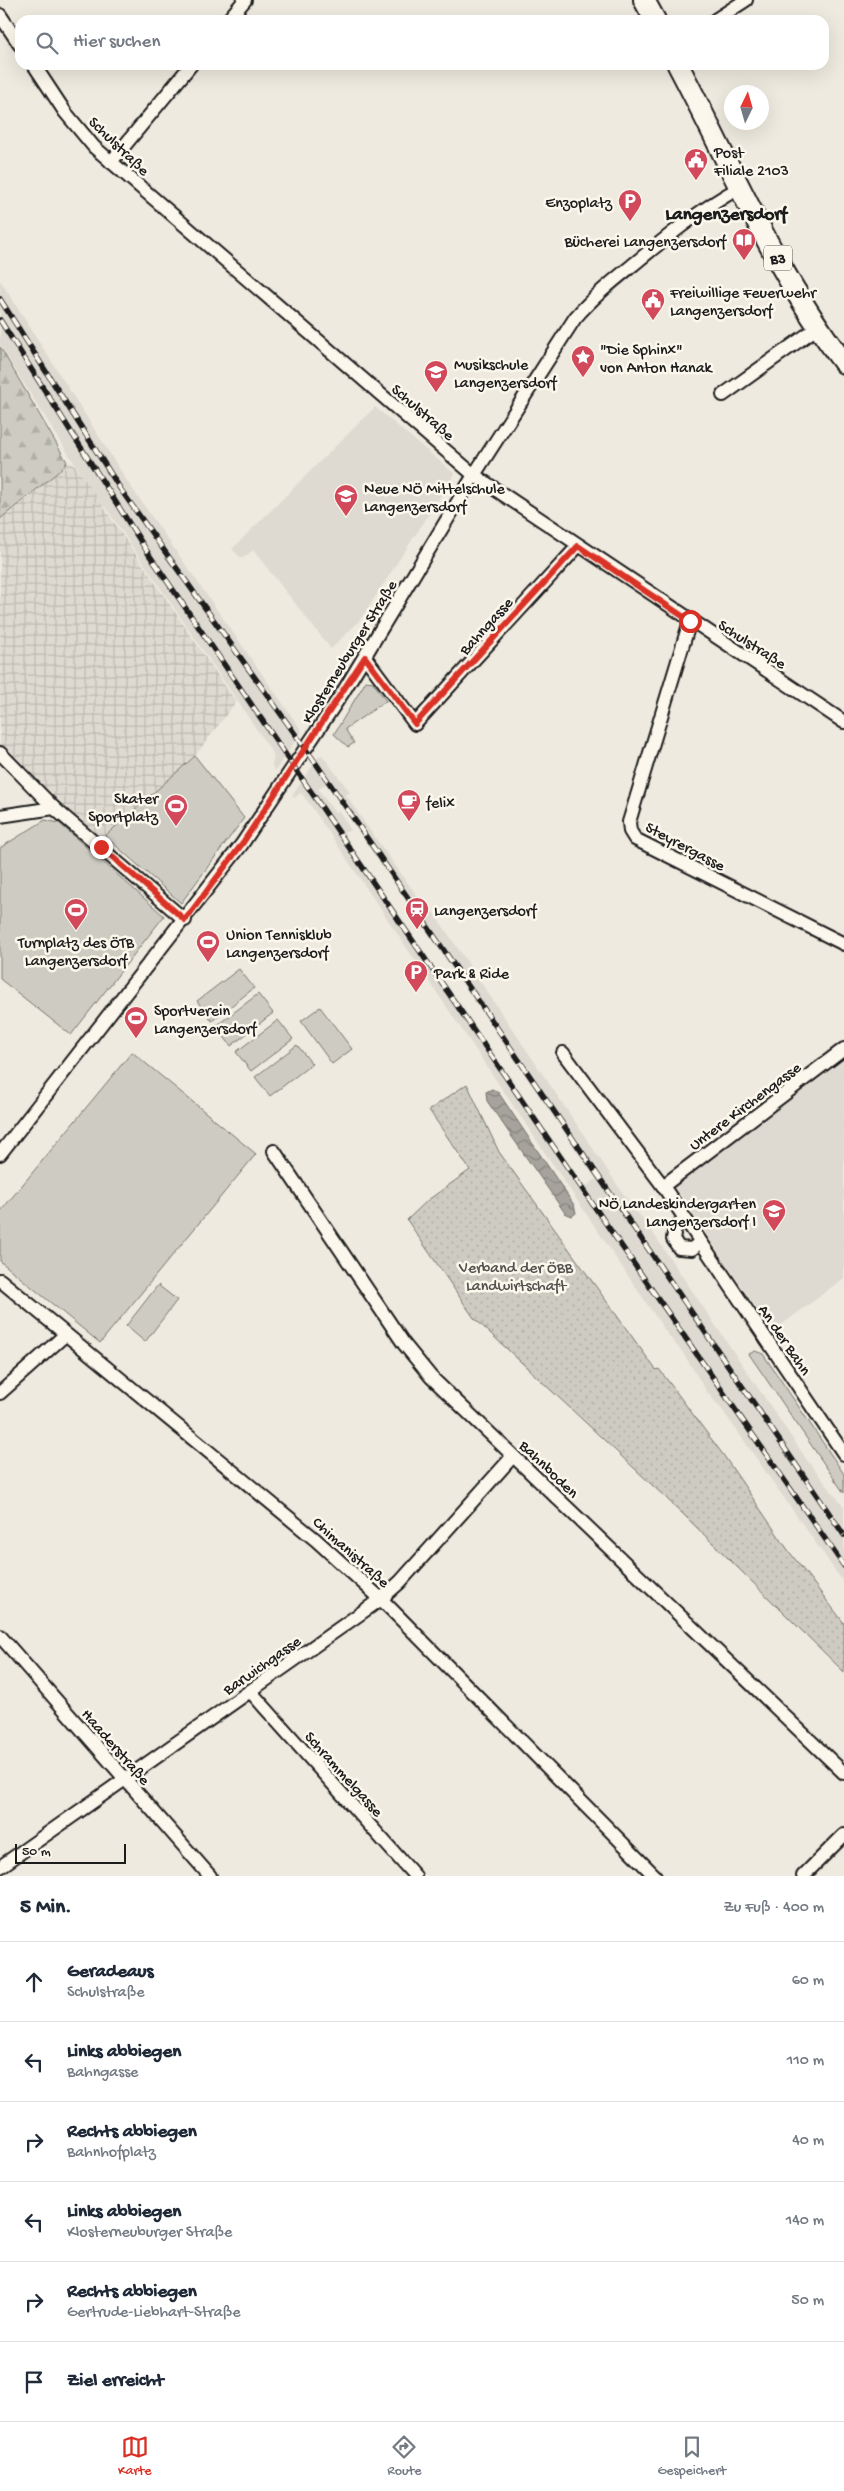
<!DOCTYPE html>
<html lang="de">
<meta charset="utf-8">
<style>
body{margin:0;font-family:"Gochi Hand",sans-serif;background:#f2f2f3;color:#1f2937}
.compass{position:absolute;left:724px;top:85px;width:45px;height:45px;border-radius:50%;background:#fff;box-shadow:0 5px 20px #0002;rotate:5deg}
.scale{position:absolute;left:15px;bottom:12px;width:111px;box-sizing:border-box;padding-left:5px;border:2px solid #1c1c1c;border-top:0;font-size:14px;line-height:18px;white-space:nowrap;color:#1c1c1c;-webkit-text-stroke:4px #fbf7ec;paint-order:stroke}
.stop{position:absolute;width:15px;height:15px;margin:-11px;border:4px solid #d93025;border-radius:50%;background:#fff}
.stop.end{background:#d93025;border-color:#fff;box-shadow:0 1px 5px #0008}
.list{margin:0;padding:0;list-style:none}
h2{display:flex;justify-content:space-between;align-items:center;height:65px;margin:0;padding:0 20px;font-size:21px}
h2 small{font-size:16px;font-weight:400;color:#747a83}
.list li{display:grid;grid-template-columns:32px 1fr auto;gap:15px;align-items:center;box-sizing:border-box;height:80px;padding:0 20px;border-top:1px solid #e0e1e3}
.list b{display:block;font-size:19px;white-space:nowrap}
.list p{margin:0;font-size:16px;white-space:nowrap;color:#747a83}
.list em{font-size:16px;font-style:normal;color:#747a83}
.icon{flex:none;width:28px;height:28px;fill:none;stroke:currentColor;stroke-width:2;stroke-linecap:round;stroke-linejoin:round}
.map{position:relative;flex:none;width:844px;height:1876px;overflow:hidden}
.search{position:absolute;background:#fff;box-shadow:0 5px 20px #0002;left:15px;right:15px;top:15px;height:55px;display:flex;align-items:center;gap:12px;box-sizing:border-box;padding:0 18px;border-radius:15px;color:#747a83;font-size:19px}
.sheet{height:545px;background:#fff}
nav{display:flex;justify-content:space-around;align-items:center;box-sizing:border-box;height:70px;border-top:1px solid #e0e1e3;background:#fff;font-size:14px;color:#747a83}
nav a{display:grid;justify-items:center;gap:2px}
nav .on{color:#d93025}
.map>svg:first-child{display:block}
.built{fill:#dedad1;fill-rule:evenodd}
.industrial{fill:url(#industrial-grid)}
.green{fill:#ceccc2;stroke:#75746f}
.forest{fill:url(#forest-firs);stroke:#75746f}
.garden{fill:url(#garden-dots);stroke:#75746f}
.water{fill:url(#water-waves);stroke:#6f6d69}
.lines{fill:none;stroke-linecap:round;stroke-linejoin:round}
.street-casing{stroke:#1c1c1c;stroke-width:16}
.primary-casing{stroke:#1c1c1c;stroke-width:24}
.street{stroke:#fbf7ec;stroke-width:12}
.primary{stroke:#fbf7ec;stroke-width:20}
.rail-casing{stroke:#1c1c1c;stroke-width:5.5}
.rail{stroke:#fbf7ec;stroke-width:4;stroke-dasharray:11;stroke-linecap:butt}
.route{stroke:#d93025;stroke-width:6}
.labels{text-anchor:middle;stroke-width:5;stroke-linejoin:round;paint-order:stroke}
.shield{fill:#fbf7ec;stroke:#5f5e5a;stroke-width:1}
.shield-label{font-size:15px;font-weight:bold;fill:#1c1c1c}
.street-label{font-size:16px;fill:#1c1c1c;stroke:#fbf7ec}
.poi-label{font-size:16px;fill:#1c1c1c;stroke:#fbf7ec;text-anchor:start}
.park-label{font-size:16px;fill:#51514e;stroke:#fbf7ec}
.quarter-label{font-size:19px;font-weight:bold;fill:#1c1c1c;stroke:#fbf7ec}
</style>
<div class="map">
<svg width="844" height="1876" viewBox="0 0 844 1876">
<defs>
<pattern id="industrial-grid" width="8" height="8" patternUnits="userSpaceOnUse" patternTransform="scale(1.25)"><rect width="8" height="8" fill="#dedad1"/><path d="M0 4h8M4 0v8" fill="none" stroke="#bebab3"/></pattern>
<pattern id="forest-firs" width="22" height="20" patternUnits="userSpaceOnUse" patternTransform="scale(1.25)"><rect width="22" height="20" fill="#ceccc2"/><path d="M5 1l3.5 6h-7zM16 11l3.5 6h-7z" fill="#b0afa6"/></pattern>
<pattern id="garden-dots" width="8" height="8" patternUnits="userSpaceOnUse" patternTransform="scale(1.25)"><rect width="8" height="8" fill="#ceccc2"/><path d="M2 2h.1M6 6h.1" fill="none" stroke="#b0afa6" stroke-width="1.8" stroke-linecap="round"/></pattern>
<pattern id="water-waves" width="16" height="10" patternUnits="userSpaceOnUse" patternTransform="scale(1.25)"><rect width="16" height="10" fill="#a6a39d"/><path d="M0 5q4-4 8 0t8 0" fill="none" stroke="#86847f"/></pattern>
</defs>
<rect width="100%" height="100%" fill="#eeeadf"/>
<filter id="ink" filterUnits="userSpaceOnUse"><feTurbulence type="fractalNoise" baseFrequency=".02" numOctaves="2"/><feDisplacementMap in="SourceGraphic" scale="10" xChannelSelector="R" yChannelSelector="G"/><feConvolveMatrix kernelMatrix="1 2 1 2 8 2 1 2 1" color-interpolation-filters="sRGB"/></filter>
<g filter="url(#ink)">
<g class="built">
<polygon points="0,280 129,484 302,731 275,771 272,766 274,755 106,508 99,502 0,346"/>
<polygon points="375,407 455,474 360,620 331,649 253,550 242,559 232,549"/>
<path d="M322,755L350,792L346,795L364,822L425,907L434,913L633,1208L644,1220L807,1460L844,1507V1583L723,1411L707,1392L683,1353L668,1335L309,803L301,793L294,798L292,796L319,756ZM326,784L596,1179L585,1187L343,833L351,830L339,811L335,813L318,789Z"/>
<polygon points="844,1060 844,1278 772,1332 674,1186"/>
</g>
<polygon class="industrial" points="67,462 75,465 236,702 195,756 105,836 98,845 0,753 0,519 58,472"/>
<g class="green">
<polygon points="366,681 373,682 386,701 345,729 354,743 348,747 334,734"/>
<polygon points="195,756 244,818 181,903 105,836"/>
<polygon points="45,820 59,823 164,916 71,1035 0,979 0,848"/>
<polygon points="239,969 254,988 212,1021 197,1001"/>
<polygon points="258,994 273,1013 231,1046 216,1026"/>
<polygon points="320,1007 352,1049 332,1064 301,1021"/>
<polygon points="278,1020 293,1039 251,1071 236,1052"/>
<polygon points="297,1045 312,1064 270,1096 255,1077"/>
<polygon points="132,1052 256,1154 100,1343 0,1261 0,1212"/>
<polygon points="158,1285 177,1300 145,1342 126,1326"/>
<polygon points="755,1351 763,1354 844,1474 844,1493 749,1354"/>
</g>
<polygon class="forest" points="0,347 67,462 58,472 0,519"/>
<polygon class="garden" points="467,1084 499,1152 656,1370 659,1369 724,1456 788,1550 844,1623 844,1672 682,1513 474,1318 407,1220 428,1200 470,1170 429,1110"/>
<polygon class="water" points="492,1089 498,1092 574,1205 576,1213 572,1216 565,1213 487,1101 486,1092"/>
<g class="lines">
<g class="street-casing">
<g id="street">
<polyline points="0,15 20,45"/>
<polyline points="228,20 245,0"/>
<polyline points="715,20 746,0"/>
<polyline points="34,65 65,112 94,147 474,475 844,722"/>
<polyline points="111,162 191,65"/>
<polyline points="723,395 818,327"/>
<polyline points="690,621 629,822 630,831 635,839 844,944"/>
<polyline points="365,657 415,724 578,546"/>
<polyline points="0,753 54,808 185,920"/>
<polyline points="0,816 54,808"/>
<polyline points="563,1053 663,1186 844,1454"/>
<polyline points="274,1151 404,1344 431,1377 844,1773"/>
<path d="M0,1154L242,844L343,692L474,475L575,318C593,297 613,281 634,264C668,236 701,209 739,188"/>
<polyline points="663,1186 844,1049"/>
<polyline points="685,1219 675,1228 673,1239 679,1248 692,1249 700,1242"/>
<polyline points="0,1280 316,1540 381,1599 655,1876"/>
<polyline points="0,1393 65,1335"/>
<polyline points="0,1636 210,1876"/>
<polyline points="251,1692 415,1876"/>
<polyline points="0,1867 381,1599 400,1582 513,1456"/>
<polyline points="803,1876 844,1835"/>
</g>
</g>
<g class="primary-casing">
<g id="primary">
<polyline points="644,0 655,20"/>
<path d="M678,65C731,165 775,273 844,363"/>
</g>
</g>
<use href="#street" class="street"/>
<use href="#primary" class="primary"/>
<g class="rail-casing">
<g id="rail">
<polyline points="0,299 121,490 315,762 844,1535"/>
<polyline points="0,320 150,556 609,1228 844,1566"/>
</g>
</g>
<use href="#rail" class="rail"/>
</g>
</g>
<g class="lines" filter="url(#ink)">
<polyline class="route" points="101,847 185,920 242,844 365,657 415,724 578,546 690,621"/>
</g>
<defs>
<g id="civic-pin" transform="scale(1.25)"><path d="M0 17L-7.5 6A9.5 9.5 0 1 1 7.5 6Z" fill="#d1495b" stroke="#fbf7ec"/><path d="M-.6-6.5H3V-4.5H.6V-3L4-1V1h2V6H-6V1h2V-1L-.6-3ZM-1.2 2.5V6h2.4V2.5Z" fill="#fff"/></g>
<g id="parking-pin" transform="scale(1.25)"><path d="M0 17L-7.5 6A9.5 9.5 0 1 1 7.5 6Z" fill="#d1495b" stroke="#fbf7ec"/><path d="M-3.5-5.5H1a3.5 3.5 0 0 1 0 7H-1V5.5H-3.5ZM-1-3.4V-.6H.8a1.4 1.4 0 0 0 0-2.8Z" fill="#fff"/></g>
<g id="library-pin" transform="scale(1.25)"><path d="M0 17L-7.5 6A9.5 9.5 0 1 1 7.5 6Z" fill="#d1495b" stroke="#fbf7ec"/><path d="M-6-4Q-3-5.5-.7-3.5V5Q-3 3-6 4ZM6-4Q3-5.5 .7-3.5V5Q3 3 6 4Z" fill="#fff"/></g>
<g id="sight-pin" transform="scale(1.25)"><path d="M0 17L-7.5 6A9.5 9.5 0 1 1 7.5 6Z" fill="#d1495b" stroke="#fbf7ec"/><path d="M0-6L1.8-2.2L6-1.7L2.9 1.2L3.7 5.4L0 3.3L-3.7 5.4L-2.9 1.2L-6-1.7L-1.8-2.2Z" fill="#fff"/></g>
<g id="school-pin" transform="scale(1.25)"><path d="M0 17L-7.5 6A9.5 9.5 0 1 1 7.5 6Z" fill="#d1495b" stroke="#fbf7ec"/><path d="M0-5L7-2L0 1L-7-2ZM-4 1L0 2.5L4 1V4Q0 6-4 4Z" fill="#fff"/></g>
<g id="cafe-pin" transform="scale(1.25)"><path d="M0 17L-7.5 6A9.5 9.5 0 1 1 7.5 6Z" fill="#d1495b" stroke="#fbf7ec"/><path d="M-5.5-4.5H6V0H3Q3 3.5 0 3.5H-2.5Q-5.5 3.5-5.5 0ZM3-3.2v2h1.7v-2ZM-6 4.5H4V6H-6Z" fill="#fff"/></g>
<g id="stadium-pin" transform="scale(1.25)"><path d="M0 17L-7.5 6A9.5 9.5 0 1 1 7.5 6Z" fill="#d1495b" stroke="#fbf7ec"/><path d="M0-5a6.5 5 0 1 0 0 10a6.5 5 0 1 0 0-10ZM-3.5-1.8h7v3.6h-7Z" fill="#fff"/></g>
<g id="station-pin" transform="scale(1.25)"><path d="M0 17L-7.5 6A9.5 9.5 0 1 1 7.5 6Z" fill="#d1495b" stroke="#fbf7ec"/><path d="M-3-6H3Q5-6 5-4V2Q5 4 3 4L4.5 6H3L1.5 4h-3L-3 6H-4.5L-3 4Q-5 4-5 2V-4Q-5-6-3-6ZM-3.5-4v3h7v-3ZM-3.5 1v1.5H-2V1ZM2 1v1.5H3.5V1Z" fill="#fff"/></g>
</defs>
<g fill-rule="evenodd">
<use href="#civic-pin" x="696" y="160"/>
<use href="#parking-pin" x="630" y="201"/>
<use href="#library-pin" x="744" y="240"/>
<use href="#civic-pin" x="653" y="300"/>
<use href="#sight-pin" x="583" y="357"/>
<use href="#school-pin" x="436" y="372"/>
<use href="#school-pin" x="346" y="496"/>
<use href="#cafe-pin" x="409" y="801"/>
<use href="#stadium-pin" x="176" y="806"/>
<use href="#station-pin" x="417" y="909"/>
<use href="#stadium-pin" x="76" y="910"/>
<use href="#stadium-pin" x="208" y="942"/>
<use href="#parking-pin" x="416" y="972"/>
<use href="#stadium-pin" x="136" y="1018"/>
<use href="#school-pin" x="774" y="1211"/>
</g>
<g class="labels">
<rect class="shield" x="764" y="245.5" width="28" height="25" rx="4"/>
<g class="shield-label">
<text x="778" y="263">B3</text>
</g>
<g class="street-label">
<text transform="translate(120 145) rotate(44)" y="6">Schulstraße</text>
<text transform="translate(424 411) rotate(41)" y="6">Schulstraße</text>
<text transform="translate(485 625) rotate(-48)" y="6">Bahngasse</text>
<text transform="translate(753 643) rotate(33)" y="6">Schulstraße</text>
<text transform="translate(348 651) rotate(-58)" y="6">Klosterneuburger Straße</text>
<text transform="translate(686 845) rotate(28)" y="6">Steyrergasse</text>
<text transform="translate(744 1105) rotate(-37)" y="6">Untere Kirchengasse</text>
<text transform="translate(786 1339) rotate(56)" y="6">An der Bahn</text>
<text transform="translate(550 1468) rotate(44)" y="6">Bahnboden</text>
<text transform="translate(352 1551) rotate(42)" y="6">Chimanistraße</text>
<text transform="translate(261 1664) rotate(-35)" y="6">Barwichgasse</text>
<text transform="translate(117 1746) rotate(49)" y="6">Haaderstraße</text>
<text transform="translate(345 1773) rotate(48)" y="6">Schrammelgasse</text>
</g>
<g class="poi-label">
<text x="714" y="157">Post<tspan x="714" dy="18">Filiale 2103</tspan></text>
<text x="612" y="207" text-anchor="end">Enzoplatz</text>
<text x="726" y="246" text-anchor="end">Bücherei Langenzersdorf</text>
<text x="670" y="297">Freiwillige Feuerwehr<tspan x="670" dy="18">Langenzersdorf</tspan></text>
<text x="600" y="354">"Die Sphinx"<tspan x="600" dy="18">von Anton Hanak</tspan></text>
<text x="454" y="369">Musikschule<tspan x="454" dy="18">Langenzersdorf</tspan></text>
<text x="364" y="493">Neue NÖ Mittelschule<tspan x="364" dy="18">Langenzersdorf</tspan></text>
<text x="158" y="803" text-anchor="end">Skater<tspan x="158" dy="18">Sportplatz</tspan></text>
<text x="426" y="807">felix</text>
<text x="434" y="915">Langenzersdorf</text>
<text x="226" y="939">Union Tennisklub<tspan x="226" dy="18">Langenzersdorf</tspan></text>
<text x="76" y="947" text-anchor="middle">Turnplatz des ÖTB<tspan x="76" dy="18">Langenzersdorf</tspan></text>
<text x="434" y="978">Park &amp; Ride</text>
<text x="154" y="1015">Sportverein<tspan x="154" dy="18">Langenzersdorf</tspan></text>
<text x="756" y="1208" text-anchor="end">NÖ Landeskindergarten<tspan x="756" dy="18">Langenzersdorf I</tspan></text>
</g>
<g class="park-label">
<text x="516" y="1272">Verband der ÖBB<tspan x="516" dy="18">Landwirtschaft</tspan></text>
</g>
<g class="quarter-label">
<text x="726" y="219">Langenzersdorf</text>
</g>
</g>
</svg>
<svg class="compass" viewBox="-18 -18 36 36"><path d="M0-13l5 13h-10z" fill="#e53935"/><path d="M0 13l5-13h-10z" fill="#747a83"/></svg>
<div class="scale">50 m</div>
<div class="stop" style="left:690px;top:621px"></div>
<div class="stop end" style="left:101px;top:847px"></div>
<div class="search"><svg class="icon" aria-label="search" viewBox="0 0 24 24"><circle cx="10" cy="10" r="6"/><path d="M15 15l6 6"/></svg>Hier suchen</div>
</div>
<section class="sheet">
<h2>5 Min.<small>Zu Fuß · 400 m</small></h2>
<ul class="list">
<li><svg class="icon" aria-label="ahead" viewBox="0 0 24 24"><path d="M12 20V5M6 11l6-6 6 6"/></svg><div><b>Geradeaus</b><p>Schulstraße</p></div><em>60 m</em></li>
<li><svg class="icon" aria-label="left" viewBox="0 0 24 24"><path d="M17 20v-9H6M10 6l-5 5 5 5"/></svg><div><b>Links abbiegen</b><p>Bahngasse</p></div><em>110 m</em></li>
<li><svg class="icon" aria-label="right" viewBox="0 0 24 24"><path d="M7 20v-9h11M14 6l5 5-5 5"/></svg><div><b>Rechts abbiegen</b><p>Bahnhofplatz</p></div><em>40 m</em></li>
<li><svg class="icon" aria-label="left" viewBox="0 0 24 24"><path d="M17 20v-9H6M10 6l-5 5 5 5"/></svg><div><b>Links abbiegen</b><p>Klosterneuburger Straße</p></div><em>140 m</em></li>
<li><svg class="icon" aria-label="right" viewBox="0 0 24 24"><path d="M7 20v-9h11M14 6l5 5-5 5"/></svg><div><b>Rechts abbiegen</b><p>Gertrude-Liebhart-Straße</p></div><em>50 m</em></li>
<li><svg class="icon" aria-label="arrive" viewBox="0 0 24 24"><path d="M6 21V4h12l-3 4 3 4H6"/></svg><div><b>Ziel erreicht</b></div></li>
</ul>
</section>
<nav>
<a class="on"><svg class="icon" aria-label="map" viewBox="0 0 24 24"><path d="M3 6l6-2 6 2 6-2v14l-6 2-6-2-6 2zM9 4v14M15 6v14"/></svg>Karte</a>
<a><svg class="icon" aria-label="directions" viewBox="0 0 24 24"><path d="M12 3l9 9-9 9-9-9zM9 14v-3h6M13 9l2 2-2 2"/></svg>Route</a>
<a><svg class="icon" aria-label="saved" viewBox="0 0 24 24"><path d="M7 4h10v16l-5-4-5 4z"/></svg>Gespeichert</a>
</nav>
